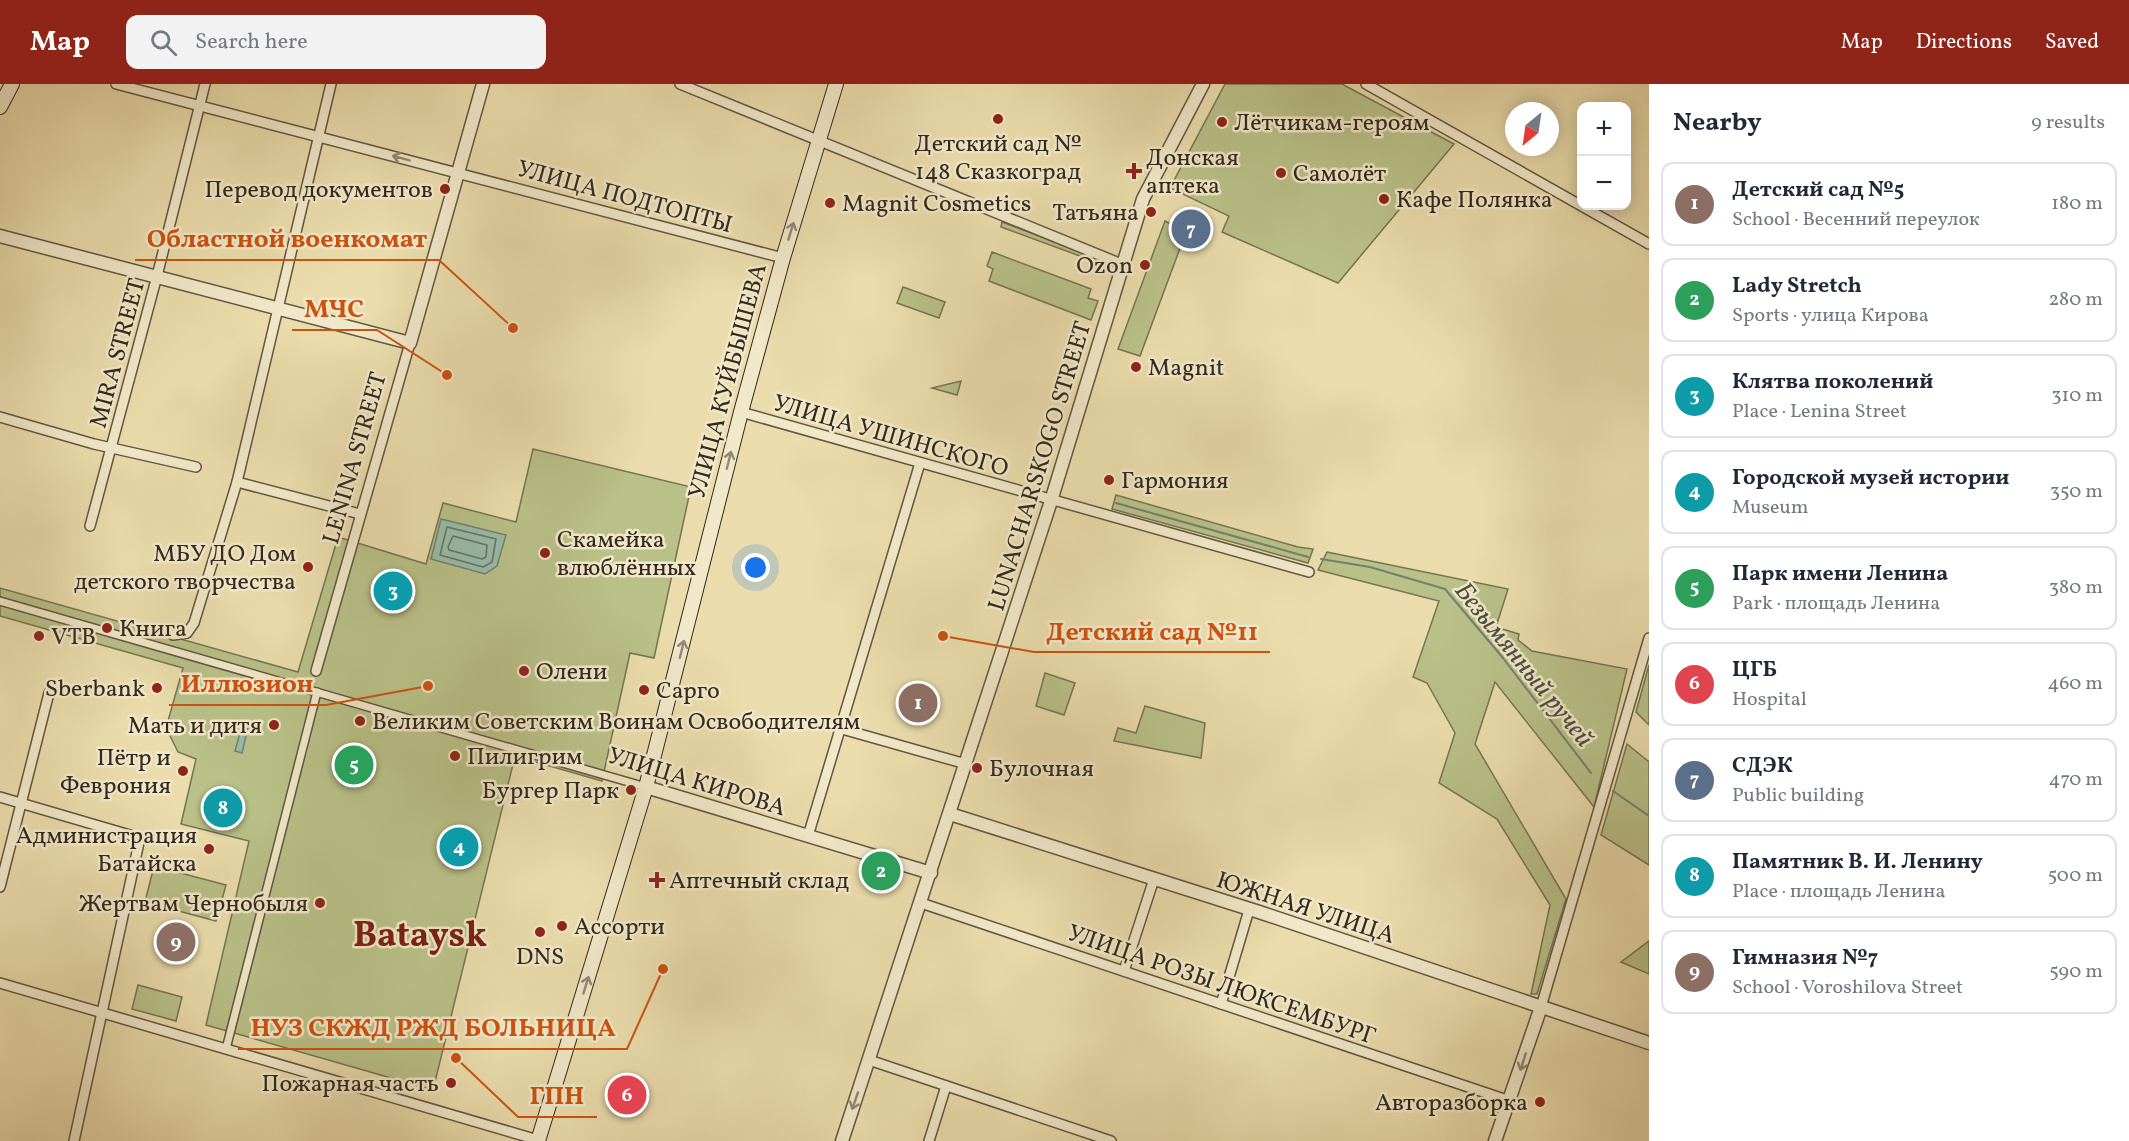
<!DOCTYPE html>
<meta charset="utf-8">
<style>
body{margin:0;font-family:Vollkorn,serif;background:#f2f2f3;color:#1f2937}
.controls{position:absolute;right:18px;top:18px;display:grid;overflow:hidden;border-radius:12px;box-shadow:0 3px 15px #0003}
.controls button{width:54px;height:54px;display:grid;place-items:center;padding:0;border:0;border-bottom:2px solid #e0e1e3;background:#fff;color:#1f2937;font:30px sans-serif}
.compass{position:absolute;left:1505px;top:18px;width:54px;height:54px;border-radius:50%;background:#fff;box-shadow:0 3px 15px #0003;rotate:209deg}
.you{position:absolute;left:756px;top:484px;width:21px;height:21px;margin:-15px;border:4px solid #fff;border-radius:50%;background:#1a73e8;box-shadow:0 0 0 9px #1a73e833}
.badge{display:grid;place-items:center;width:39px;height:39px;border-radius:50%;background:#8f2418;color:#fff;font-size:20px;font-weight:700}
.pin{position:absolute;translate:-50% -50%;border:3px solid #fff;box-shadow:0 2px 6px #0006}
.list{margin:0;padding:0;list-style:none}
h2{display:flex;justify-content:space-between;align-items:center;height:78px;margin:0;padding:0 24px;font-size:26px}
h2 small{font-size:20px;font-weight:400;color:#747a83}
.list li{display:grid;grid-template-columns:39px 1fr auto;gap:18px;align-items:center;box-sizing:border-box;height:84px;margin:0 12px 12px;padding:0 12px;border:2px solid #e0e1e3;border-radius:12px}
.list b{display:block;font-size:22px;white-space:nowrap}
.list p{margin:0;font-size:20px;white-space:nowrap;color:#747a83}
.list em{font-size:20px;font-style:normal;color:#747a83}
.icon{flex:none;width:33px;height:33px;fill:none;stroke:currentColor;stroke-width:2;stroke-linecap:round;stroke-linejoin:round}
.map{position:relative;flex:none;width:1649px;height:1057px;overflow:hidden}
header{display:flex;align-items:center;gap:36px;box-sizing:border-box;height:84px;padding:0 30px;background:#8f2418;color:#fff}
header strong{font-size:28px}
nav{display:flex;gap:33px;margin-inline-start:auto;font-size:21px}
.search{width:420px;height:54px;background:#f2f2f3;display:flex;align-items:center;gap:15px;box-sizing:border-box;padding:0 21px;border-radius:12px;color:#747a83;font-size:22px}
main{display:flex}
aside{flex:1;background:#fff}
.map>svg:first-child{display:block}
.green{fill:#b9c088;stroke:#767453;stroke-width:1.5}
.water{fill:#98bcaa;stroke:#708172;stroke-width:1.5}
.lines{fill:none;stroke-linecap:round;stroke-linejoin:round}
.shore{stroke:#667264;stroke-width:1.5}
.stream{stroke:#708172;stroke-width:2}
.pedestrian-casing{stroke:#615642;stroke-width:10}
.minor-casing{stroke:#615642;stroke-width:12}
.tertiary-casing{stroke:#615642;stroke-width:15}
.secondary-casing{stroke:#33291e;stroke-width:16}
.pedestrian{stroke:#f1e8c9;stroke-width:7}
.minor{stroke:#f1e8c9;stroke-width:9}
.tertiary{stroke:#f1e8c9;stroke-width:12}
.secondary{stroke:#f1e8c9;stroke-width:14}
.oneway{stroke:#928874}
.poi-dot{fill:#8f2418;stroke:#f1e8c9;stroke-width:2}
.labels{text-anchor:middle;stroke-width:5;stroke-linejoin:round;paint-order:stroke}
.poi-label{font-size:24px;fill:#33291e;stroke:#f1e8c9;text-anchor:start}
.street-label{font-size:24px;fill:#33291e;stroke:#f1e8c9}
.water-label{font-size:26px;font-style:italic;fill:#4c4e41;stroke:#f1e8c9}
.town-label{font-size:36px;font-weight:bold;fill:#7a1f14;stroke:#f1e8c9}
.leader{fill:none;stroke:#cd520f;stroke-width:2}
.callout-dot{fill:#cd520f;stroke:#f1e8c9;stroke-width:2}
.callout-label{font-size:26px;text-anchor:middle;font-weight:bold;fill:#cd520f;stroke:#f1e8c9;stroke-width:5;stroke-linejoin:round;paint-order:stroke}
</style>
<header>
<strong>Map</strong>
<div class="search"><svg class="icon" aria-label="search" viewBox="0 0 24 24"><circle cx="10" cy="10" r="6"/><path d="M15 15l6 6"/></svg>Search here</div>
<nav><a>Map</a><a>Directions</a><a>Saved</a></nav>
</header>
<main>
<div class="map">
<svg width="1649" height="1057" viewBox="0 0 1649 1057">
<rect width="100%" height="100%" fill="#eadcac"/>
<filter id="stains"><feTurbulence type="fractalNoise" baseFrequency=".00333" numOctaves="4"/><feColorMatrix values="0 0 0 0 .2 0 0 0 0 .09 0 0 0 0 .02 0 0 0 .5 -.17"/></filter>
<radialGradient id="worn" r=".72"><stop offset=".6" stop-color="#630" stop-opacity="0"/><stop offset="1" stop-color="#630" stop-opacity=".3"/></radialGradient>
<g class="green">
<polygon points="1225,0 1342,0 1454,60 1338,199 1222,148 1229,132 1170,104"/>
<polygon points="1165,137 1186,148 1140,272 1118,265"/>
<polygon points="1002,138 1108,178 1107,182 1001,143"/>
<polygon points="992,168 1091,205 1088,214 1098,217 1091,236 989,197 993,185 987,182"/>
<polygon points="903,203 945,218 939,234 897,219"/>
<polygon points="961,297 957,311 932,304"/>
<polygon points="533,365 691,403 654,574 630,569 602,697 515,672 433,1006 206,941 249,757 181,740 196,675 178,668 166,644 183,584 0,532 0,504 298,588 338,453 426,480 443,419 516,438"/>
<polygon points="1116,411 1298,463 1313,465 1308,479 1112,425"/>
<polygon points="1327,468 1508,505 1496,543 1519,550 1518,556 1532,567 1627,585 1594,723 1495,598 1475,660 1566,815 1537,910 1531,910 1550,821 1497,735 1439,699 1455,649 1427,599 1413,593 1439,517 1318,486"/>
<polygon points="1649,581 1649,641 1636,628"/>
<polygon points="1045,589 1075,599 1064,631 1036,622"/>
<polygon points="1145,622 1205,639 1201,674 1114,657 1118,644 1136,649"/>
<polygon points="1627,660 1649,678 1649,781 1601,751"/>
<polygon points="154,782 226,801 216,837 145,818"/>
<polygon points="1649,857 1649,890 1621,878"/>
<polygon points="138,901 182,913 176,937 132,925"/>
</g>
<g class="water">
<polygon points="441,435 506,451 497,482 485,490 431,475"/>
<polygon points="242,641 248,643 242,669 235,667"/>
</g>
<g class="lines">
<g class="shore">
<polygon points="447,443 496,455 492,478 483,483 440,471"/>
<polygon points="453,452 487,461 486,473 482,475 449,466 448,463"/>
</g>
<g class="stream">
<polyline points="1116,419 1308,473"/>
<polyline points="1321,475 1370,483 1445,505 1503,574 1591,689"/>
<polyline points="1613,707 1649,732"/>
</g>
<g class="pedestrian-casing">
<g id="pedestrian">
<polyline points="0,517 646,703"/>
<polyline points="226,965 317,608"/>
</g>
</g>
<g class="minor-casing">
<g id="minor">
<polyline points="116,0 783,174"/>
<polyline points="680,0 1124,181"/>
<polyline points="1366,0 1649,160"/>
<polyline points="741,328 1309,488"/>
<polyline points="0,333 94,360 196,383"/>
<polyline points="237,398 360,430"/>
<polyline points="90,442 157,192 205,0"/>
<polyline points="173,551 187,549 194,539 237,398 331,0"/>
<polyline points="316,587 410,259"/>
<polyline points="842,645 966,680"/>
<polyline points="0,713 140,754 74,1057"/>
<polyline points="808,752 920,379"/>
<polyline points="0,803 49,609"/>
<polyline points="921,819 1510,1017"/>
<polyline points="1124,887 1154,795"/>
<polyline points="0,899 538,1056"/>
<polyline points="1221,920 1249,826"/>
<polyline points="1541,923 1649,554"/>
<polyline points="869,976 1111,1057"/>
<polyline points="929,1057 946,1002"/>
</g>
</g>
<g class="tertiary-casing">
<g id="tertiary">
<polyline points="0,152 410,259 483,0"/>
<polyline points="646,703 931,789"/>
<polyline points="950,730 1259,828 1649,959"/>
<polyline points="842,1057 1051,417 1143,115 1203,0"/>
<polyline points="1495,1057 1541,923"/>
</g>
</g>
<g class="secondary-casing">
<g id="secondary">
<polyline points="0,23 12,0"/>
<polyline points="538,1057 646,703 741,328 783,174 836,0"/>
</g>
</g>
<use href="#pedestrian" class="pedestrian"/>
<use href="#minor" class="minor"/>
<use href="#tertiary" class="tertiary"/>
<use href="#secondary" class="secondary"/>
</g>
<defs><path id="oneway-shaft" d="M-6 0H5M1.5-3L5.5 0L1.5 3" fill="none" stroke-width="1.6" stroke-linecap="round" stroke-linejoin="round" transform="scale(1.5)"/></defs>
<g class="oneway">
<use href="#oneway-shaft" transform="translate(401 74) rotate(-165)"/>
<use href="#oneway-shaft" transform="translate(791 147) rotate(-73)"/>
<use href="#oneway-shaft" transform="translate(729 376) rotate(-76)"/>
<use href="#oneway-shaft" transform="translate(682 565) rotate(-76)"/>
<use href="#oneway-shaft" transform="translate(586 901) rotate(-73)"/>
<use href="#oneway-shaft" transform="translate(1523 978) rotate(108)"/>
<use href="#oneway-shaft" transform="translate(855 1017) rotate(109)"/>
</g>
<g class="poi-dot">
<circle cx="998" cy="35" r="6"/>
<circle cx="1222" cy="38" r="6"/>
<path d="M1131 78h6v6h6v6h-6v6h-6v-6h-6v-6h6z"/>
<circle cx="1281" cy="89" r="6"/>
<circle cx="445" cy="105" r="6"/>
<circle cx="1384" cy="115" r="6"/>
<circle cx="830" cy="119" r="6"/>
<circle cx="1151" cy="128" r="6"/>
<circle cx="1145" cy="181" r="6"/>
<circle cx="1136" cy="283" r="6"/>
<circle cx="1109" cy="396" r="6"/>
<circle cx="545" cy="469" r="6"/>
<circle cx="308" cy="483" r="6"/>
<circle cx="107" cy="544" r="6"/>
<circle cx="39" cy="552" r="6"/>
<circle cx="524" cy="587" r="6"/>
<circle cx="157" cy="604" r="6"/>
<circle cx="644" cy="606" r="6"/>
<circle cx="360" cy="637" r="6"/>
<circle cx="274" cy="641" r="6"/>
<circle cx="455" cy="672" r="6"/>
<circle cx="977" cy="684" r="6"/>
<circle cx="183" cy="687" r="6"/>
<circle cx="631" cy="706" r="6"/>
<circle cx="209" cy="765" r="6"/>
<path d="M654 787h6v6h6v6h-6v6h-6v-6h-6v-6h6z"/>
<circle cx="320" cy="819" r="6"/>
<circle cx="562" cy="842" r="6"/>
<circle cx="540" cy="848" r="6"/>
<circle cx="451" cy="999" r="6"/>
<circle cx="1540" cy="1018" r="6"/>
</g>
<g class="labels">
<g class="poi-label">
<text x="1234" y="46">Лётчикам-героям</text>
<text x="998" y="67" text-anchor="middle">Детский сад №<tspan x="998" dy="28">148 Сказкоград</tspan></text>
<text x="1146" y="81">Донская<tspan x="1146" dy="28">аптека</tspan></text>
<text x="1293" y="97">Самолёт</text>
<text x="433" y="113" text-anchor="end">Перевод документов</text>
<text x="1396" y="123">Кафе Полянка</text>
<text x="842" y="127">Magnit Cosmetics</text>
<text x="1139" y="136" text-anchor="end">Татьяна</text>
<text x="1133" y="189" text-anchor="end">Ozon</text>
<text x="1148" y="291">Magnit</text>
<text x="1121" y="404">Гармония</text>
<text x="557" y="463">Скамейка<tspan x="557" dy="28">влюблённых</tspan></text>
<text x="296" y="477" text-anchor="end">МБУ ДО Дом<tspan x="296" dy="28">детского творчества</tspan></text>
<text x="119" y="552">Книга</text>
<text x="51" y="560">VTB</text>
<text x="536" y="595">Олени</text>
<text x="145" y="612" text-anchor="end">Sberbank</text>
<text x="656" y="614">Сарго</text>
<text x="372" y="645">Великим Советским Воинам Освободителям</text>
<text x="262" y="649" text-anchor="end">Мать и дитя</text>
<text x="467" y="680">Пилигрим</text>
<text x="171" y="681" text-anchor="end">Пётр и<tspan x="171" dy="28">Феврония</tspan></text>
<text x="989" y="692">Булочная</text>
<text x="619" y="714" text-anchor="end">Бургер Парк</text>
<text x="197" y="759" text-anchor="end">Администрация<tspan x="197" dy="28">Батайска</tspan></text>
<text x="669" y="804">Аптечный склад</text>
<text x="308" y="827" text-anchor="end">Жертвам Чернобыля</text>
<text x="574" y="850">Ассорти</text>
<text x="540" y="880" text-anchor="middle">DNS</text>
<text x="439" y="1007" text-anchor="end">Пожарная часть</text>
<text x="1528" y="1026" text-anchor="end">Авторазборка</text>
</g>
<g class="street-label">
<text transform="translate(625 112) rotate(15)" y="8">УЛИЦА ПОДТОПТЫ</text>
<text transform="translate(117 269) rotate(-75)" y="8">MIRA STREET</text>
<text transform="translate(727 297) rotate(-75)" y="8">УЛИЦА КУЙБЫШЕВА</text>
<text transform="translate(891 351) rotate(16)" y="8">УЛИЦА УШИНСКОГО</text>
<text transform="translate(354 374) rotate(-74)" y="8">LENINA STREET</text>
<text transform="translate(1039 382) rotate(-73)" y="8">LUNACHARSKOGO STREET</text>
<text transform="translate(697 697) rotate(17)" y="8">УЛИЦА КИРОВА</text>
<text transform="translate(1306 823) rotate(18)" y="8">ЮЖНАЯ УЛИЦА</text>
<text transform="translate(1222 900) rotate(19)" y="8">УЛИЦА РОЗЫ ЛЮКСЕМБУРГ</text>
</g>
<g class="water-label">
<text transform="translate(1525 580) rotate(51)" y="9">Безымянный ручей</text>
</g>
<g class="town-label">
<text x="420" y="862">Bataysk</text>
</g>
</g>
<path class="leader" d="M513 244L439 176H135M447 291L377 246H292M943 552L1034 568H1270M428 602L326 621H169M663 885L627 965H238M456 974L518 1033H597"/>
<g class="callout-dot">
<circle cx="513" cy="244" r="6"/>
<circle cx="447" cy="291" r="6"/>
<circle cx="943" cy="552" r="6"/>
<circle cx="428" cy="602" r="6"/>
<circle cx="663" cy="885" r="6"/>
<circle cx="456" cy="974" r="6"/>
</g>
<g class="callout-label">
<text x="287" y="163">Областной военкомат</text>
<text x="334" y="233">МЧС</text>
<text x="1152" y="556">Детский сад №11</text>
<text x="247" y="608">Иллюзион</text>
<text x="433" y="952">НУЗ СКЖД РЖД БОЛЬНИЦА</text>
<text x="557" y="1020">ГПН</text>
</g>
<rect width="100%" height="100%" filter="url(#stains)"/>
<rect width="100%" height="100%" fill="url(#worn)"/>
</svg>
<div class="controls">
<button>+</button>
<button>−</button>
</div>
<svg class="compass" viewBox="-18 -18 36 36"><path d="M0-13l5 13h-10z" fill="#e53935"/><path d="M0 13l5-13h-10z" fill="#747a83"/></svg>
<div class="you"></div>
<div class="pin badge" style="left:918px;top:619px;background:#8d6e63">1</div>
<div class="pin badge" style="left:881px;top:787px;background:#2e9e5b">2</div>
<div class="pin badge" style="left:393px;top:507px;background:#0f9aa8">3</div>
<div class="pin badge" style="left:459px;top:763px;background:#0f9aa8">4</div>
<div class="pin badge" style="left:354px;top:681px;background:#2e9e5b">5</div>
<div class="pin badge" style="left:627px;top:1011px;background:#e0444e">6</div>
<div class="pin badge" style="left:1191px;top:145px;background:#5c6f8a">7</div>
<div class="pin badge" style="left:223px;top:724px;background:#0f9aa8">8</div>
<div class="pin badge" style="left:176px;top:858px;background:#8d6e63">9</div>
</div>
<aside>
<h2>Nearby<small>9 results</small></h2>
<ul class="list">
<li><span class="badge" style="background:#8d6e63">1</span><div><b>Детский сад №5</b><p>School · Весенний переулок</p></div><em>180 m</em></li>
<li><span class="badge" style="background:#2e9e5b">2</span><div><b>Lady Stretch</b><p>Sports · улица Кирова</p></div><em>280 m</em></li>
<li><span class="badge" style="background:#0f9aa8">3</span><div><b>Клятва поколений</b><p>Place · Lenina Street</p></div><em>310 m</em></li>
<li><span class="badge" style="background:#0f9aa8">4</span><div><b>Городской музей истории</b><p>Museum</p></div><em>350 m</em></li>
<li><span class="badge" style="background:#2e9e5b">5</span><div><b>Парк имени Ленина</b><p>Park · площадь Ленина</p></div><em>380 m</em></li>
<li><span class="badge" style="background:#e0444e">6</span><div><b>ЦГБ</b><p>Hospital</p></div><em>460 m</em></li>
<li><span class="badge" style="background:#5c6f8a">7</span><div><b>СДЭК</b><p>Public building</p></div><em>470 m</em></li>
<li><span class="badge" style="background:#0f9aa8">8</span><div><b>Памятник В. И. Ленину</b><p>Place · площадь Ленина</p></div><em>500 m</em></li>
<li><span class="badge" style="background:#8d6e63">9</span><div><b>Гимназия №7</b><p>School · Voroshilova Street</p></div><em>590 m</em></li>
</ul>
</aside>
</main>
